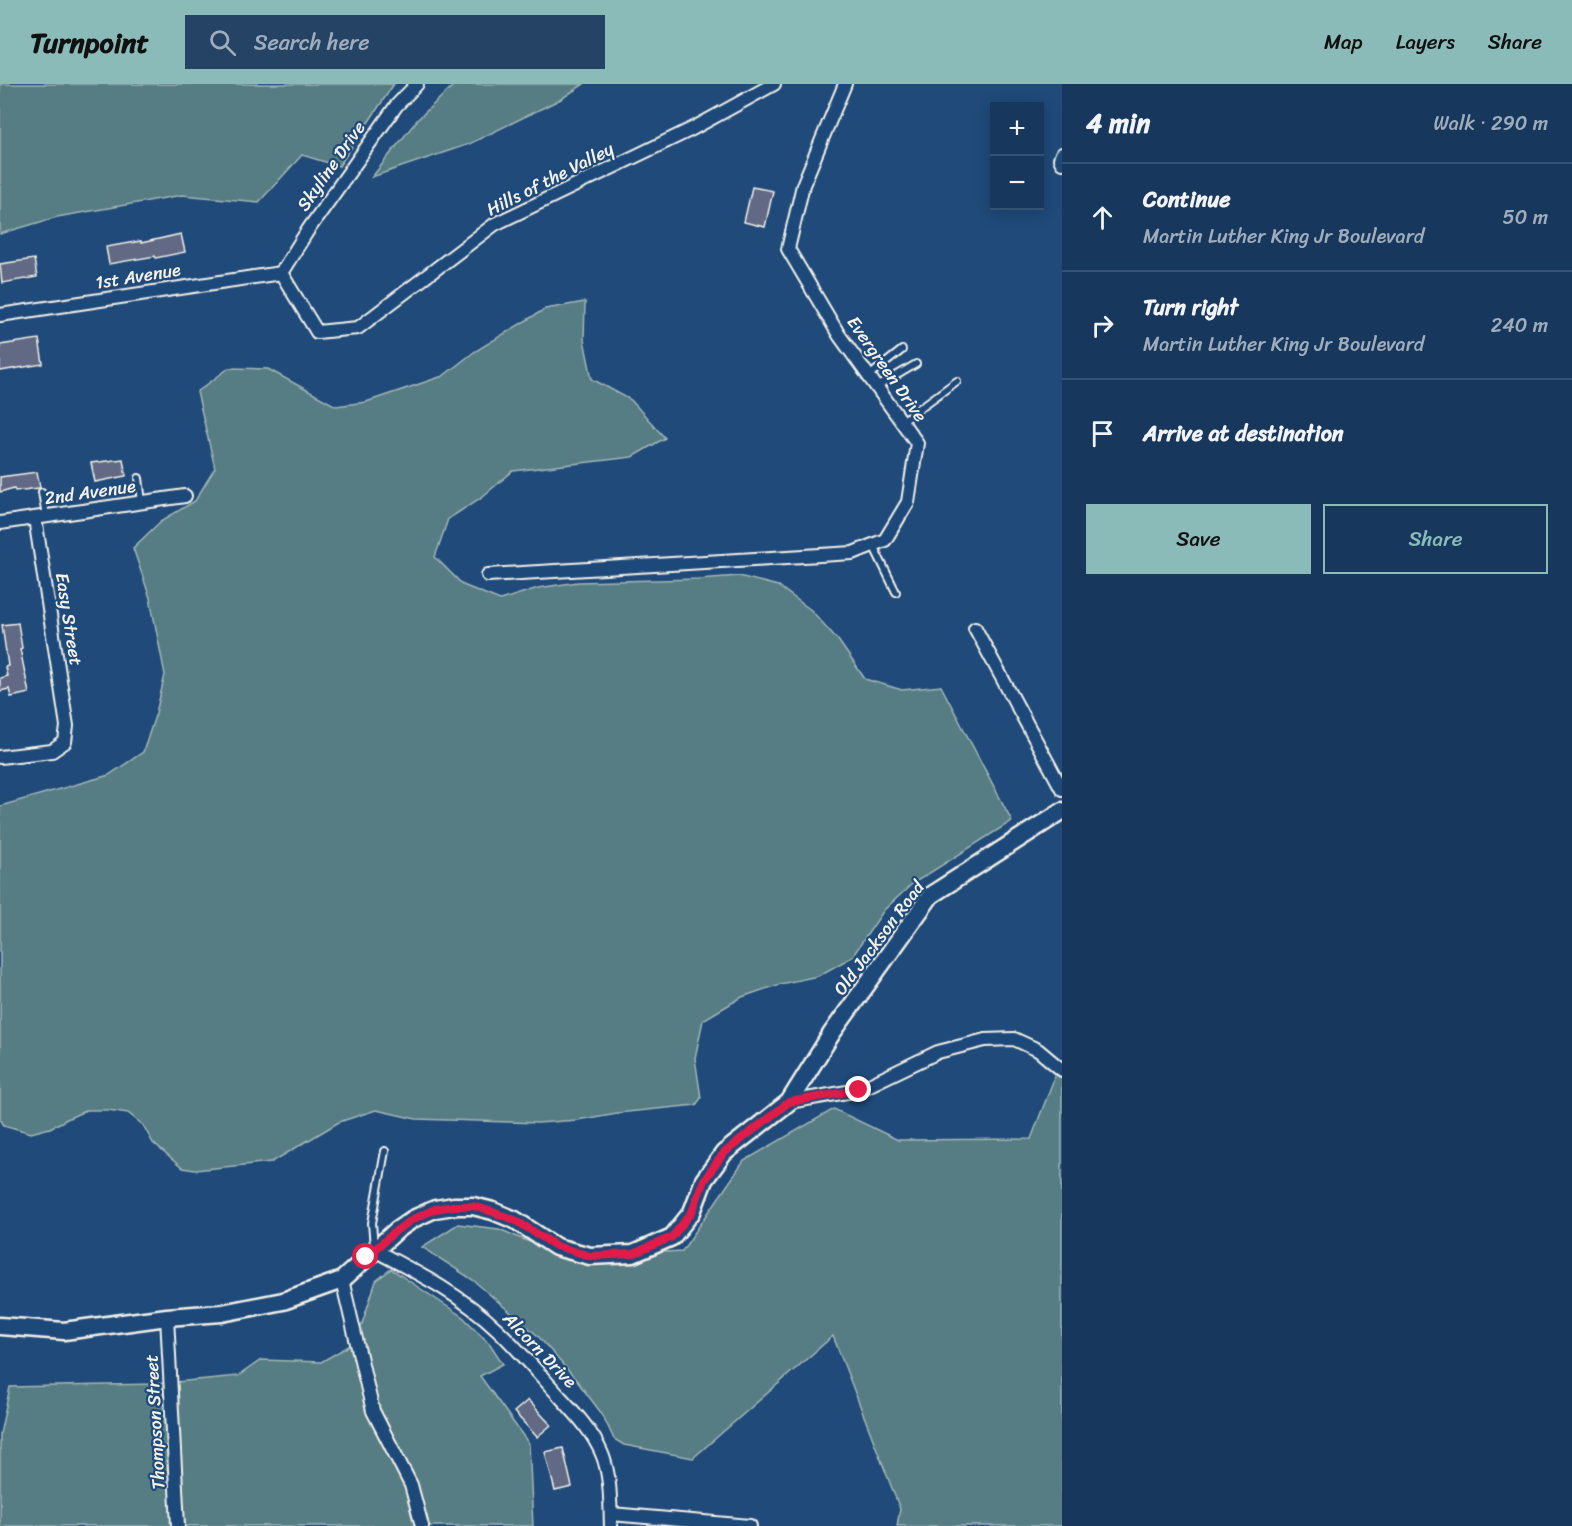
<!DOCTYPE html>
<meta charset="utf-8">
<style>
body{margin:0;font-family:Sriracha,sans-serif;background:#244365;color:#f1f3f6}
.controls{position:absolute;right:18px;top:18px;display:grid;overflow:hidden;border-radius:0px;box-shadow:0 3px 15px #0003}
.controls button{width:54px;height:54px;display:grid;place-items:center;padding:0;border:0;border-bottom:2px solid #365272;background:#17385c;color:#f1f3f6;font:30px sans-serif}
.stop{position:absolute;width:18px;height:18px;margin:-14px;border:4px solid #e11d48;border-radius:50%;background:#fff}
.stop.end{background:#e11d48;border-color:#fff;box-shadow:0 2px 6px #0008}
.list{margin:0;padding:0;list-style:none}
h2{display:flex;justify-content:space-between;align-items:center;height:78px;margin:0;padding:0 24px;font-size:26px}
h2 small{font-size:20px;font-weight:400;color:#9eacbb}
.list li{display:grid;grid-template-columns:39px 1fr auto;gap:18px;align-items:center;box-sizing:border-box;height:108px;padding:0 24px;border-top:2px solid #365272}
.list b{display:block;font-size:22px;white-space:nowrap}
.list p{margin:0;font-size:20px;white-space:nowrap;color:#9eacbb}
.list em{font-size:20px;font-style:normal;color:#9eacbb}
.actions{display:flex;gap:12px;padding:18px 24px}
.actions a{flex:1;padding:14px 0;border:2px solid #8bbbb9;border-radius:0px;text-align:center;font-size:21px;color:#8bbbb9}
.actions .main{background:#8bbbb9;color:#111}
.icon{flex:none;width:33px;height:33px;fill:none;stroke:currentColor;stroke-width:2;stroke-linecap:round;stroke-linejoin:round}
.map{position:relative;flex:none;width:1062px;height:1442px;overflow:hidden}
header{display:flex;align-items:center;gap:36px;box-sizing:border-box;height:84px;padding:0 30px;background:#8bbbb9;color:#111}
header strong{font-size:28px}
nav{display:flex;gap:33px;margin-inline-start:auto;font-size:21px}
.search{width:420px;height:54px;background:#244365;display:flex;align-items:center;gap:15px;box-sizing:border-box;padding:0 21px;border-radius:0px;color:#9eacbb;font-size:22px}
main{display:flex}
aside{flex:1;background:#17385c}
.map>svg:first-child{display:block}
.green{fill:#557d83;stroke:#a4b7b6;stroke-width:1.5}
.building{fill:#626985;stroke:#f4f1e8;stroke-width:1.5}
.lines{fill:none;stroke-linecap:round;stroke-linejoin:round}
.lane-casing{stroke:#f4f1e8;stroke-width:10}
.street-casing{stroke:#f4f1e8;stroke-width:16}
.secondary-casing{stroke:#f4f1e8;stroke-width:21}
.lane{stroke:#1f4a7a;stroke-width:6}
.street{stroke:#1f4a7a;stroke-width:12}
.secondary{stroke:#1f4a7a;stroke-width:16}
.route{stroke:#e11d48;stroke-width:8}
.labels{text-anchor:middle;stroke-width:4.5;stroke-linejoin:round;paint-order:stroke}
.street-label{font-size:18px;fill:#f4f1e8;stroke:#1f4a7a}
</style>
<header>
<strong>Turnpoint</strong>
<div class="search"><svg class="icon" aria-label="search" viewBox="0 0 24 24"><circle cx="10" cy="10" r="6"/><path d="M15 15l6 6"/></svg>Search here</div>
<nav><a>Map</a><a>Layers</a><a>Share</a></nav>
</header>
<main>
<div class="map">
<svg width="1062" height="1442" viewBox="0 0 1062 1442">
<rect width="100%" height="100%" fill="#1f4a7a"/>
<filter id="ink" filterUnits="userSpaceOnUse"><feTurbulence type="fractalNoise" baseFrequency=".0167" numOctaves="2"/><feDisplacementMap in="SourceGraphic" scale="12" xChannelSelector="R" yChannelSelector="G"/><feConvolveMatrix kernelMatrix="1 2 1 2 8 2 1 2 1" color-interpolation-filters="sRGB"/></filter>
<g filter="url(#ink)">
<g class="green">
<polygon points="0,0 394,0 339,82 302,71 259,118 182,111 57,133 0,150"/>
<polygon points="455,0 584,0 561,15 469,60 372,93 418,35"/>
<polygon points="585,218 584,256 592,295 631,316 665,354 632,373 513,387 482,413 448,435 435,473 463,501 500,516 538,504 578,498 698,495 739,492 778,502 811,526 838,556 865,595 902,606 941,602 1012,737 912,800 884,826 852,873 818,892 780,900 742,913 703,936 695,974 701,1014 696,1021 617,1029 577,1036 538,1039 416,1035 376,1026 339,1038 272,1078 195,1086 182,1084 153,1059 143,1041 128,1029 108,1026 87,1026 69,1034 50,1044 31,1049 4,1041 0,1035 0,722 109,691 143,668 156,629 165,591 150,514 133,464 161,437 195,417 215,384 197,308 229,284 268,285 336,322 366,318 443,292 474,268 545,225"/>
<polygon points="1058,984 1062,988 1062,1442 897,1442 900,1425 833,1252 693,1374 624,1361 614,1355 602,1330 577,1297 538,1252 473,1196 422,1163 458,1140 499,1145 567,1174 682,1167 744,1077 834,1025 898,1056 1031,1055"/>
<polygon points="391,1185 463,1233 490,1260 503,1280 480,1292 529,1360 533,1442 0,1442 0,1350 10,1303 155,1300 238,1292 261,1276 321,1278 356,1258 376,1197"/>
</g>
<g class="building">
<polygon points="752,103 773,107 765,143 744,138"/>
<polygon points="181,150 185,168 156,174 155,172 109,180 106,163 141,157 141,159"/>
<polygon points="34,175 37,193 2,199 0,180"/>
<polygon points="39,255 43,280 0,287 0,261"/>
<polygon points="123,375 126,392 95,398 91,379"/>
<polygon points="37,388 40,403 39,404 15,407 14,404 0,408 0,393"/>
<polygon points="18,539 22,564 20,565 29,609 11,613 9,605 0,607 0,594 7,592 5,583 8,582 2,541"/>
<polygon points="528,1316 551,1341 537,1353 514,1328"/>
<polygon points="563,1364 572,1403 555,1407 545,1368"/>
</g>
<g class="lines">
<g class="lane-casing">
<g id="lane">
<polyline points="869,292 902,266"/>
<polyline points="877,303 916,280"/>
<polyline points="902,337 957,297"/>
<polyline points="139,394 142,418"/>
<polyline points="42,408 46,432"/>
<polyline points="873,461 896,508"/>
<polyline points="374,1163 372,1139 385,1067"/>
</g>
</g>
<g class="street-casing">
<g id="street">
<polyline points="1062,70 1060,75 1062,79"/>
<polyline points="281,189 317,248 358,244 495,140 692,45 774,0"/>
<polyline points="281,189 308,146 396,22 417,0"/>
<polyline points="0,231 281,189"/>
<polyline points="0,439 185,412"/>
<polyline points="488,491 853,469 885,456 908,418 917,359 839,251 788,165 803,101 845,0"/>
<polyline points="975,544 1062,705"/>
<polyline points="0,673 52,667 65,658 67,642 35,434"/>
<polyline points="789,1018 859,1006 938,968 985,956 1014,955 1038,966 1062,986"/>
<path d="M374,1166C418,1189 461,1211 497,1245C517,1264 535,1285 553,1305C571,1325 591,1344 602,1370C611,1392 610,1418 611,1442"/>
<polyline points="342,1196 373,1327 411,1401 422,1442"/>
<polyline points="167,1233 178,1442"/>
<polyline points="611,1430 750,1442"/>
</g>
</g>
<g class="secondary-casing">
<polyline id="secondary" points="0,1242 64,1247 167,1233 222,1229 283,1217 342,1196 397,1146 413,1135 435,1125 454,1122 473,1122 493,1127 515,1136 556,1163 590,1172 633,1170 672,1153 692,1128 704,1096 724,1069 789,1018 832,949 931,811 1062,727"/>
</g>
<use href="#lane" class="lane"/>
<use href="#street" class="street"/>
<use href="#secondary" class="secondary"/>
</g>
</g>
<g class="lines" filter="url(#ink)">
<polyline class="route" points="366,1173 397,1146 413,1135 435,1125 454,1122 473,1122 493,1128 515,1136 556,1162 590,1172 633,1170 672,1153 692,1128 704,1096 724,1069 789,1018 859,1006"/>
</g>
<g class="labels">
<g class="street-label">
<text transform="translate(331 82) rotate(-55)" y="6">Skyline Drive</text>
<text transform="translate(550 95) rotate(-27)" y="6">Hills of the Valley</text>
<text transform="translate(138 192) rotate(-9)" y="6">1st Avenue</text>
<text transform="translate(887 285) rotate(55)" y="6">Evergreen Drive</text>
<text transform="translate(90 408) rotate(-8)" y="6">2nd Avenue</text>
<text transform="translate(69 535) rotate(81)" y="6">Easy Street</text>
<text transform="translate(879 854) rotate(-53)" y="6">Old Jackson Road</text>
<text transform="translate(540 1266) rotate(46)" y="6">Alcorn Drive</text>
<text transform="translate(155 1338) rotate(-93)" y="6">Thompson Street</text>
</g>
</g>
</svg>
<div class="controls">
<button>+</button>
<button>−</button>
</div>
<div class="stop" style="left:366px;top:1173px"></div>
<div class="stop end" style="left:859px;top:1006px"></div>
</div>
<aside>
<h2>4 min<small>Walk · 290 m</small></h2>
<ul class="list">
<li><svg class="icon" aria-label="ahead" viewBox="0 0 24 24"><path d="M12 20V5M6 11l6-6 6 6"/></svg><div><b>Continue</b><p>Martin Luther King Jr Boulevard</p></div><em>50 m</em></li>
<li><svg class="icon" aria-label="right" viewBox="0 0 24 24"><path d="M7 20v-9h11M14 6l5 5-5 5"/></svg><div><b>Turn right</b><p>Martin Luther King Jr Boulevard</p></div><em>240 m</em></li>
<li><svg class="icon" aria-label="arrive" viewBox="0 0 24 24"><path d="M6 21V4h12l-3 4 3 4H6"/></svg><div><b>Arrive at destination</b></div></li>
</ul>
<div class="actions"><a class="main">Save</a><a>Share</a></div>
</aside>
</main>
